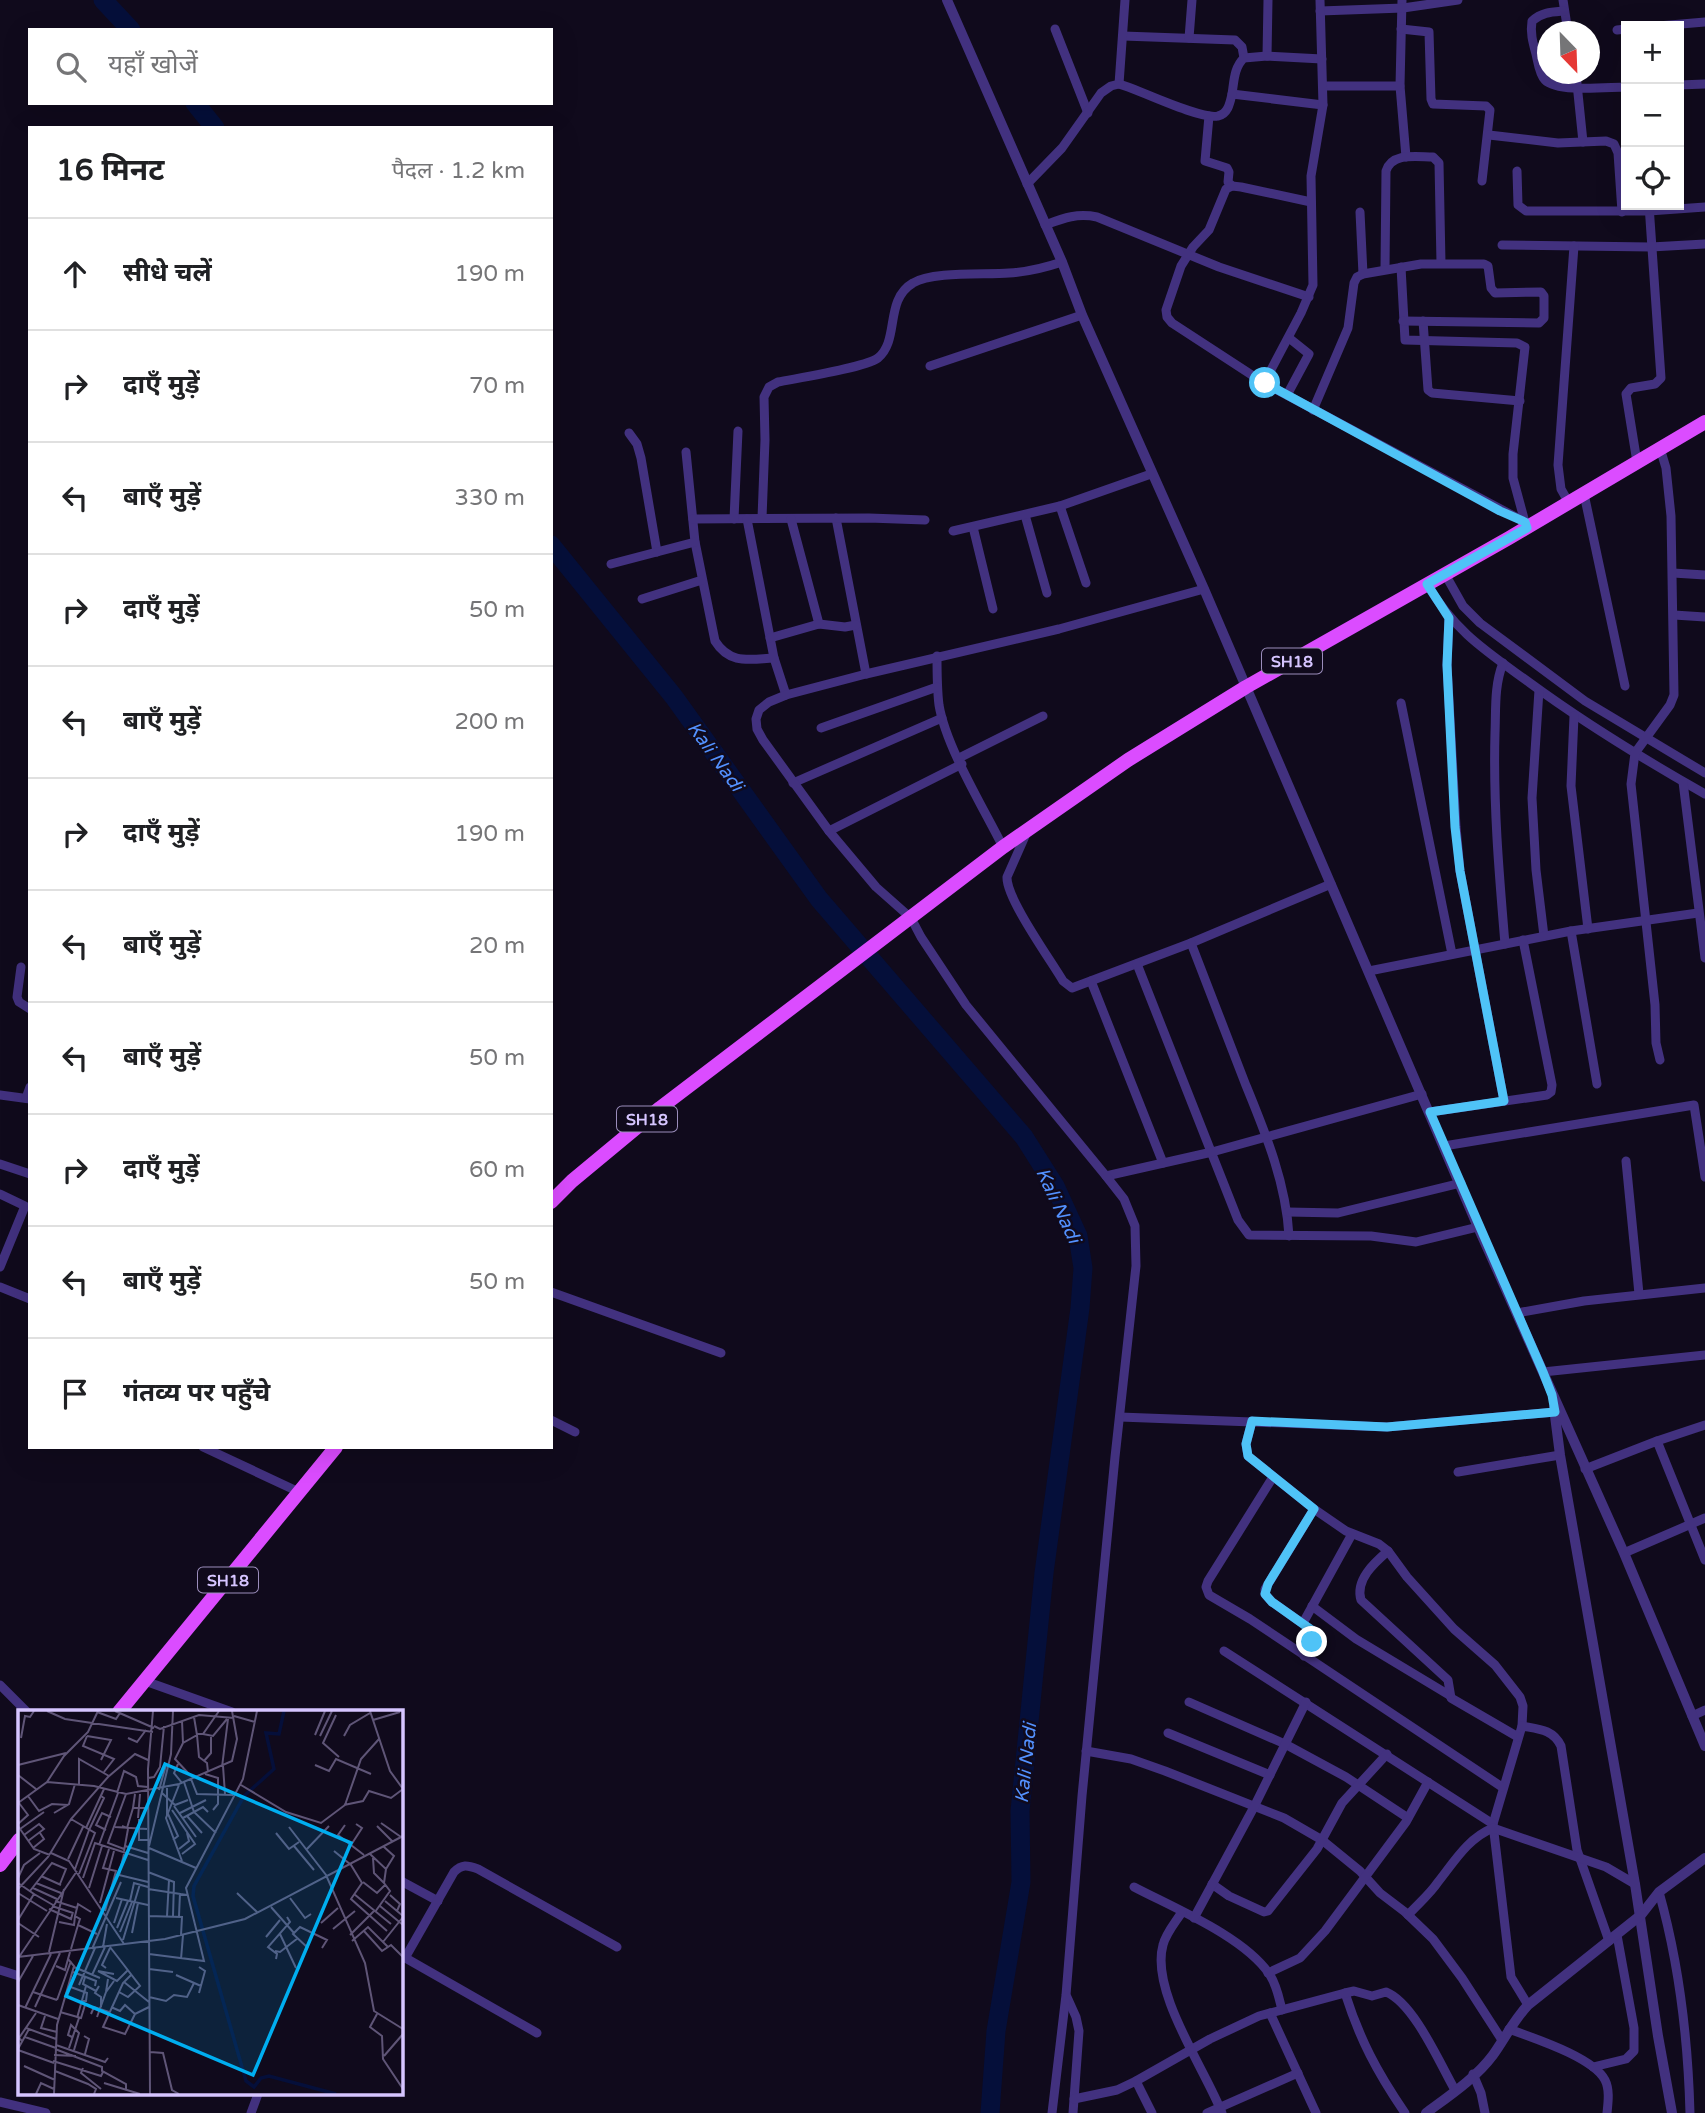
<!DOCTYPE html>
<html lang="hi">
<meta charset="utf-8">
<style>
body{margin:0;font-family:"Varela Round","Noto Sans Devanagari",sans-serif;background:#f2f2f2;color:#202124}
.controls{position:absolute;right:21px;top:21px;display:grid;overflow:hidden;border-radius:0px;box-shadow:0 7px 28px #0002}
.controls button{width:63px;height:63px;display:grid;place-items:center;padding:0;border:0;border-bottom:2px solid #e0e0e0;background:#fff;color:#202124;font:35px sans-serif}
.compass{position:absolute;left:1537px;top:21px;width:63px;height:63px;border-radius:50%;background:#fff;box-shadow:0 7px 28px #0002;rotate:157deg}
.stop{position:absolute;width:21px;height:21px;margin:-16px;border:5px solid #4fc3f7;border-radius:50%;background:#fff}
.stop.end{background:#4fc3f7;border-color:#fff;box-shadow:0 2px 7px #0008}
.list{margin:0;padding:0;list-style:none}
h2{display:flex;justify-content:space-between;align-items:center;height:91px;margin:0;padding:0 28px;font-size:30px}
h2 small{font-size:23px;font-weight:400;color:#757577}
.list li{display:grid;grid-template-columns:46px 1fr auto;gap:21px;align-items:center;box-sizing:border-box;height:112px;padding:0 28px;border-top:2px solid #e0e0e0}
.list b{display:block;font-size:26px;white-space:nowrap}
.list em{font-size:23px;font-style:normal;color:#757577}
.icon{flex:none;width:38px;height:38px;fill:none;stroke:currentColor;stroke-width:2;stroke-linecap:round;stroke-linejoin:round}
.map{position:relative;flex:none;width:1705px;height:2113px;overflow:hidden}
.search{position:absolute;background:#fff;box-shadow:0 7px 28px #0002;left:28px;top:28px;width:525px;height:77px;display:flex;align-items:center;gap:18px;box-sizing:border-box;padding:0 24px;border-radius:0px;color:#757577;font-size:26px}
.panel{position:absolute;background:#fff;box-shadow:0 7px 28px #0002;left:28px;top:126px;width:525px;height:1323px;border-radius:0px}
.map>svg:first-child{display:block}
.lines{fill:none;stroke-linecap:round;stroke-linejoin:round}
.river{stroke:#050f3a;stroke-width:19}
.minor{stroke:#42317f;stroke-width:9}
.tertiary{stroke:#42317f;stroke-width:10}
.primary{stroke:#db4cff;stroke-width:14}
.route{stroke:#4fc3f7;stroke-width:9}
.labels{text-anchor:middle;stroke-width:5;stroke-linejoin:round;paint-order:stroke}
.shield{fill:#100a1c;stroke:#9b8dbb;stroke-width:2}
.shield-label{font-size:16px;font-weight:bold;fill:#d6c5ff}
.water-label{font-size:19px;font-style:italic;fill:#5391ff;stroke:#100a1c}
.inset-river{fill:none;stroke:#050f3a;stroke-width:3.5}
.inset-road{fill:none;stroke:#5f5577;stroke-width:2}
.view{fill:#00aef0;fill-opacity:0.15;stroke:#00aef0;stroke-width:3.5}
.inset-edge{fill:none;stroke:#d6c5ff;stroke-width:3.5}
</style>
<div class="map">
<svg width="1705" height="2113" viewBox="0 0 1705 2113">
<rect width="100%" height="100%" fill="#100a1c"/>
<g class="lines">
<g class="river">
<polyline points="103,0 131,30"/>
<polyline points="195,103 215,128"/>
<polyline points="551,545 674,697 819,899 1024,1137 1055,1186 1078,1236 1083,1268 1080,1308 1044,1573 1020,1811 1021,1882 996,2031 990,2113"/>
</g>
<g class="minor">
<polyline points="1402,0 1400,86 1406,157"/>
<polyline points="1563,0 1568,32"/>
<polyline points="1320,11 1403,8 1458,0"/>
<path d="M1564,11C1552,12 1542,12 1532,21C1530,33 1533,43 1536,54C1538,62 1539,74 1545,80C1558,93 1608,87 1626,87"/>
<polyline points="1658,26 1705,22"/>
<polyline points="1055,29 1088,113"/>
<polyline points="1401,29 1429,32 1431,99 1433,104 1486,106 1490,110 1482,181"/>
<polyline points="1617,30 1626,29"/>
<polyline points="1123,36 1235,40 1242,47 1244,58"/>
<polyline points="1189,38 1192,0"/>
<polyline points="1267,56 1268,0"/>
<polyline points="1576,74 1583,142"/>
<polyline points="1119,84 1125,0"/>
<polyline points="1679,85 1705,84"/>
<polyline points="1323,86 1400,86"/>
<polyline points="1232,94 1323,105"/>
<polyline points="1209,116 1205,161 1227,168 1229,172 1228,182 1232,186"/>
<polyline points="1489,135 1558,143 1606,141 1614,144 1618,153 1622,212"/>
<polyline points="1517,171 1518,205 1526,211 1649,211 1705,207"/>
<path d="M1027,184L1062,148L1101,93L1111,86L1119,84L1128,87C1145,93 1202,120 1218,116C1228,114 1230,103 1232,94C1234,82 1234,67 1244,58L1267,56L1322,59"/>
<polyline points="1311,202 1241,187 1232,186 1226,189 1209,230 1193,247 1181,266 1166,310 1167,317 1172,323 1264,383 1525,522"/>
<polyline points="1360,212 1363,274"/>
<path d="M1045,225C1064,218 1077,213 1097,217L1219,267L1309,297"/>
<polyline points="1502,245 1651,247 1705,244"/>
<polyline points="1401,267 1405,340 1517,343 1525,347 1513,454 1513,478 1526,526"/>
<path d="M1385,269L1386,171C1392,152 1417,157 1433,157L1439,163L1441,263"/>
<polyline points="1423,321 1428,390 1432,393 1520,401"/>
<polyline points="930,366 1082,315"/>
<polyline points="1264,383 1301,313 1313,285 1311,176 1323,105 1320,0"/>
<polyline points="1287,395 1309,354 1289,338"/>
<polyline points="1313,410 1348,328 1354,283 1357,277 1363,274 1421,264 1484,264 1488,266 1491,288 1495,293 1541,292 1544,296 1544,318 1539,323 1403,321"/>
<polyline points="629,433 637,444 641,458 657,552"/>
<path d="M686,452L695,542L715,641C730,665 750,659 774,658"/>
<polyline points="1637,462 1626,394 1631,388 1655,384 1661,378 1649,205"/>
<polyline points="1584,494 1625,686"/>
<polyline points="1569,503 1561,489 1558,465 1574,246"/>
<polyline points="1060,506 1086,583"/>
<polyline points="1025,515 1047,593"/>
<path d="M762,518L765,440L764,397L769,387L778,382C798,378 864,368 878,358C900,340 884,300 913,283C932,271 985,275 1009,273C1028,272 1044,268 1062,262"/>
<polyline points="836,518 866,674"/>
<polyline points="693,519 869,518 925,520"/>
<polyline points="734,519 738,431"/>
<polyline points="747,519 774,658 786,695"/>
<polyline points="791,519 819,624"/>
<polyline points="973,527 993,609"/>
<polyline points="953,531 1060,506 1151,474"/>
<polyline points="611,564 695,542"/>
<polyline points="1673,573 1705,575"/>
<polyline points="1445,574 1463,606 1480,623 1585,701 1705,773"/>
<path d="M1427,584C1455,632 1486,651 1530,683C1586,724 1645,760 1705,794"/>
<polyline points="642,599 702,580"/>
<polyline points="1674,615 1705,617"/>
<polyline points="1449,618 1447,665 1456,827 1460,871 1504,1101"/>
<polyline points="770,638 819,624 845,627 856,625"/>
<path d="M937,656C937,672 937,689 939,705C946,747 983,807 1003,847"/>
<path d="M1503,663C1494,686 1496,709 1495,733C1493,803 1499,873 1505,944"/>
<polyline points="1539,690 1532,798 1536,870 1544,936"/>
<polyline points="1401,703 1452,954"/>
<polyline points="1574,716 1571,786 1588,929"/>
<polyline points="821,728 937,687"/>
<polyline points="959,758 1043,716"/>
<polyline points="1683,782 1705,958"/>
<polyline points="793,783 942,718"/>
<polyline points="829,831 962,764"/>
<path d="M1026,834L1007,877C1006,898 1050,959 1063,981L1072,988L1191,943L1331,884"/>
<polyline points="1571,931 1597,1084"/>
<path d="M1191,943C1209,990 1227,1036 1245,1083C1265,1132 1286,1182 1289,1236"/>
<polyline points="1137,964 1238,1220 1249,1235 1371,1236 1416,1242 1478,1227"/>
<polyline points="21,967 17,997 19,1002 30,1009"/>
<polyline points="1369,971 1571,931 1698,913"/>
<polyline points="1091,981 1163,1163"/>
<polyline points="1660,1060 1656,1043 1655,1005 1631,784 1635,753 1670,705 1674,695 1671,516 1666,468 1660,448"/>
<polyline points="0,1095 30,1099"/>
<polyline points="26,1098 30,1087"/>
<polyline points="1430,1112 1547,1095 1551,1092 1552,1085 1523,940"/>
<polyline points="1444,1146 1694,1105 1705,1177"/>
<polyline points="1626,1161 1639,1294"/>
<polyline points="0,1164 30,1174"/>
<polyline points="1106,1176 1212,1152 1422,1094"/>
<polyline points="0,1194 25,1206 0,1267"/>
<polyline points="1288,1212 1338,1213 1461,1183"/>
<polyline points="0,1287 30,1299"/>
<polyline points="551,1292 721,1353"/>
<polyline points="1517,1313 1584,1301 1705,1288"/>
<polyline points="1543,1372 1705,1355"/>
<polyline points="1120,1417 1387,1427 1555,1412"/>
<polyline points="551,1420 575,1432"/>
<polyline points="1252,1421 1246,1444 1248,1456 1314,1509 1346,1531 1379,1544 1388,1551 1407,1577 1454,1629 1495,1665 1520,1697 1523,1706 1522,1726 1493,1824 1511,1977 1528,2005"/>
<polyline points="1657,1441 1705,1425"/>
<polyline points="203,1447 299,1492"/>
<polyline points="1585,1469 1657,1441 1705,1560"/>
<polyline points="1458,1472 1560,1455"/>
<polyline points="1273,1477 1208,1581 1206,1587 1209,1595 1250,1619 1502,1787"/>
<path d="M1388,1551C1374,1563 1355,1580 1361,1600L1448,1680L1451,1698L1518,1737"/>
<polyline points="1624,1553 1705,1518"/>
<polyline points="1312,1606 1356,1639 1449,1695"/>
<polyline points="1303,1623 1352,1534"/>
<polyline points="1224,1651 1493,1824"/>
<polyline points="1304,1656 1312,1642 1313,1631 1272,1602 1265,1594 1265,1589 1314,1509"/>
<polyline points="145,1681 232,1712"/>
<polyline points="0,1685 27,1712"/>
<polyline points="1189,1702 1285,1744 1346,1777 1408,1818"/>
<polyline points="1692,1716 1705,1710"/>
<path d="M1522,1726C1538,1729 1553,1729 1561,1746L1577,1850L1609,1941"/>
<polyline points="1168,1733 1270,1775"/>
<polyline points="1086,1751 1131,1759 1165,1771 1284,1818 1322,1840 1360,1871 1380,1893 1405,1912 1433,1939 1462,1978 1502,2040"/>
<polyline points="401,1881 438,1901"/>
<polyline points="1212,1884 1229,1896 1264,1912 1268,1911 1317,1849 1342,1803 1387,1754"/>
<path d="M1134,1887C1174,1908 1245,1937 1270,1975C1277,1986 1279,1998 1282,2010"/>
<path d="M1659,1892C1679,1963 1688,2040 1690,2113"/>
<path d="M1182,1912C1175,1923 1166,1933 1163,1945C1150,1991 1205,2069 1222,2113"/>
<path d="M1408,1915C1418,1904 1430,1894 1438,1882C1454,1862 1468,1838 1493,1828L1606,1867L1635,1884"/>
<polyline points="1194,1918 1254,1807 1306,1702"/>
<polyline points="402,1956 537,2033"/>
<path d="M405,1958L454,1872C462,1864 467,1865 478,1869L617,1947"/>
<polyline points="0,1970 19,1976"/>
<polyline points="1268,1973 1300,1958 1325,1931 1406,1822 1428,1782"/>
<path d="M1345,1993C1360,2040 1377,2072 1405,2113"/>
<polyline points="1067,1997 1076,2017 1079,2031 1073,2113"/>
<polyline points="1270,2013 1316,2113"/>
<path d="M1509,2029C1533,2038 1593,2057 1605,2080C1610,2090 1608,2103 1607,2113"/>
<polyline points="1593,2067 1626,2059 1634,2051 1634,2028 1617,1935"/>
<polyline points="1473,2074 1481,2093 1485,2113"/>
<polyline points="1136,2081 1152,2113"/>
<path d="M1074,2099L1117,2090L1136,2081L1210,2039L1259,2016L1345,1993L1354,1991L1372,1996L1386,1992C1414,2003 1440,2064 1455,2090"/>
<polyline points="0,2102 46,2113"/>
<polyline points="251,2113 258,2094"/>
<polyline points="1052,2113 1066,1995 1082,1796 1115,1457 1136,1266 1135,1226 1124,1199 1106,1176 966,1005 921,937 911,918 876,887 829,831 763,740 757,729 756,719 759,710 769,702 786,695 866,674 1059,629 1204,589"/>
<polyline points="1207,2113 1298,2073"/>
</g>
<g class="tertiary">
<polyline points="947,0 1062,262 1082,315 1204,589 1478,1227 1624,1553 1705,1746"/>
<polyline points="1554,1408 1560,1455 1635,1884 1658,2036 1672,2113"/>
<path d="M1426,2113C1449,2096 1476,2078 1493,2055C1505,2038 1514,2020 1528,2005L1641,1915L1659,1892L1705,1858"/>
</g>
<g class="primary">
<polyline points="551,1202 572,1181 660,1108 1003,847 1128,760 1246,687 1509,538 1705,422"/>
<polyline points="119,1712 336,1447"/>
<polyline points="0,1865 19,1840"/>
</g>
</g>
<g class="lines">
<polyline class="route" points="1265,383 1500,511 1525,522 1527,528 1427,584 1449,618 1447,665 1455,827 1460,871 1504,1101 1430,1112 1543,1372 1552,1395 1555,1412 1387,1427 1252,1421 1246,1444 1248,1456 1314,1509 1268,1584 1265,1594 1272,1602 1313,1631 1312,1642"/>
</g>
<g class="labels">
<g class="shield">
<rect x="1262" y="648.5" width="60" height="25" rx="5"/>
<rect x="617" y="1106.5" width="60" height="25" rx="5"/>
<rect x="198" y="1567.5" width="60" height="25" rx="5"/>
</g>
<g class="shield-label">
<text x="1292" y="667">SH18</text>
<text x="647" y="1125">SH18</text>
<text x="228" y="1586">SH18</text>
</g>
<g class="water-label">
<text transform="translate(716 756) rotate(54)" y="7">Kali Nadi</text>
<text transform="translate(1059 1205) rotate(65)" y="7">Kali Nadi</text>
<text transform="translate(1025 1763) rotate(-84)" y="7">Kali Nadi</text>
</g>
</g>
<g transform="translate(18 1710)">
<rect width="385" height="385" fill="#100a1c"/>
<path class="inset-river" d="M266,1L261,24L248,23L256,59L226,86L176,176L175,186L228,371L236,377L243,368L251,366L318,384"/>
<path class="inset-road" d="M29,1L47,9L135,22M97,1L136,18M352,1L372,61L385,79M79,2L98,9L102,3M318,5L305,33L321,47M216,6L237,12M355,10L382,2M164,11L165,33M136,16L142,19L181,5L216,8M179,24H185L201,1M185,24L195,26L209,9M179,25L181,47L189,53L190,62M297,25L307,1M69,26L65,36L96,49L86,62M69,26L93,30L83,50M302,26L314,1M326,26L332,15L352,3M3,28L7,6L12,7L16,1M110,28L119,32L128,20M186,51L193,43V27M160,54L156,63L164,73M0,55L48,43M297,55L311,61L318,49L353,64M205,56L207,84M204,57L210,9M171,64L157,49L165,33L179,25L176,7M187,64L200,68V94L195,100M0,65L18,79M130,68L136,67L142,57L146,16M173,69L179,84L215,85M29,72L76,76L108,84L161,74L214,51L219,29L214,1M166,72L176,102L198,123M61,74V49L91,66M161,75L148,108L164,151M223,75L268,102L303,113L327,95L343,49L361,29M141,80L148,55M99,83L106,61L118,67L120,76L130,77M144,83L157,95L170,90M117,84L115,98H130M10,86L21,101L34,94L50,95M0,93L29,72L46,46L70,22L80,1M326,95L345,91L351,81L373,88L385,79M156,96L178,127M154,100L177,134L164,144M36,103L51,94L57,74M162,103L188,90M150,104L160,126L155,130M149,105V78M169,106L184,123M120,108L122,84M165,108L185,97L190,102M53,109L77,123L61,164M121,109V130H130M363,113L383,127M0,114L10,105L1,93M327,115L320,125L346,145M0,116L16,139L32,145M104,116L109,118L115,98M359,116L375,132M97,117L129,119M271,117L308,165L347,253L356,301L385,319M68,118L86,79M2,119L26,102M71,120L86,88L83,86M88,120L78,115L84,103L93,107M258,123L271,139L281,132M6,125L21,114L26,119L10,131M81,135L100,83M333,135L344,118L338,114M107,136L130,143M131,136L153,44L155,1M276,136L296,160M366,137L376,146L368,159M15,138L26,129L22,123M131,138L178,158M106,139L90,133L108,84M161,139L171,131L169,123M288,140L311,116M106,141L110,119M316,141L333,155L344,173L333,189L369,221M33,143L51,151L106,234M106,144L101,165L130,172M352,144L368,159L366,173L372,181L357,202M355,148L356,163L366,173M50,149L65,117M57,159L71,120M130,162L156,172L155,206M23,166L43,175M0,168L6,155L22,143M65,168L77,133L130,150M345,172L359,183L367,175M0,173L16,184L0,210M18,173L43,183M15,178L39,189M71,178L84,136M0,179L30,147L53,109L90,67L117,44L130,50M130,179L169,185M12,181L34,153L48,159L42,174M0,183L29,201M219,183L239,202M16,184L35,195M336,184L373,214M372,185L382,194L379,201M98,188L130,195M272,188L287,208L293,204M37,191L59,198M112,191L116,173L130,177M367,191L385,206M82,193L96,141M34,196L55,203M362,196L385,215M253,197L276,223M31,199L53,209L55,202M87,201L98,161L85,158L91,139M73,202L60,194L57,206L62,209L60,215L79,224M130,206L164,207L163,225M149,206L151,170M161,206L162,183M41,212L56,215L57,206M0,213L21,227M96,213L104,189M303,213L320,198M99,218L110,191M315,219L337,201M346,221L364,241L373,235L385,247M102,222L114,192M114,223L120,193M262,224L278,258M332,225L356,201M248,227L262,210M105,230L122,174M334,231L350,217L370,237M365,232L385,207M85,237L89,214M92,237L122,276L110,287L101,282M290,238L275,224L282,217L309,230L304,238M53,239L60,215M74,239L103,172M257,241L262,242L280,228M31,242L46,179M131,244L186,251L168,178L225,69L239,1M0,247L147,229L227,209L385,126M1,247L59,161M163,249L165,225M258,249L259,244L250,237L272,212L269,207M38,256L47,260L50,249M56,257L82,268M181,257L187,261L181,283M88,258L84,255L92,238M131,259L155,262M55,262L78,271L77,276M96,264L80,261L99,271L110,260M114,264L105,273L85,317L107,324L117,304M74,265L87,237M158,265L183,276M67,267L65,274L78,281M90,269L88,282L96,271M0,272L15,246M106,272L131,292M61,275L77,238M50,276L69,283L68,291H64M81,276L77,283L83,287V297M15,282L39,290M131,287L148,291L156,285L169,287L176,273M39,290L53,251M0,295L40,309M17,297L42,243M93,297L102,301L107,295L117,304L131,297M7,298L33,244M42,302L63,308L67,295M73,304L76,297L91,302M359,304L352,317L364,326L365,349L385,379M27,306L23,318L39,322M79,307L88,282M59,308L68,276M8,318L38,329M66,326L71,329L67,344M7,327L38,338M54,327L50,325L53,315L61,323L56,340M4,331L1,328L18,303M38,335L87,352L90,348M51,338L61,308M0,339L11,319M37,339L84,357V361L108,374V380M0,340L36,353M132,342L145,343L154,380L161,384M36,345L58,346M366,346L385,324M35,351L83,366L85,362M6,356L37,370M65,358L63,363L83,379M37,361L70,374L78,379L76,384M86,373L122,384M18,384L23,373L36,379M36,384L39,315L56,256L50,249L52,242M132,384L130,59L135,1"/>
<path class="view" d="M147,54L333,133L235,365L48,286Z"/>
<rect width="385" height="385" class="inset-edge"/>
</g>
</svg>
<div class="controls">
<button>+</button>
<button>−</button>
<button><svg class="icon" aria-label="locate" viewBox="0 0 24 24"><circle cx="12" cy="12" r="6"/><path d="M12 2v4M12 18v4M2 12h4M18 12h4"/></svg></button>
</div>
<svg class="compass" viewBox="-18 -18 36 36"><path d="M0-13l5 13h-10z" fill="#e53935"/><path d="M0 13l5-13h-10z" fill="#757577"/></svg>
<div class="stop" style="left:1265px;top:383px"></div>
<div class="stop end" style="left:1312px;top:1642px"></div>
<div class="search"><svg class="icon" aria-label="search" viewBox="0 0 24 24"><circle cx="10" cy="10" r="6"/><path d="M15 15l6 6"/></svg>यहाँ खोजें</div>
<section class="panel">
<h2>16 मिनट<small>पैदल · 1.2 km</small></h2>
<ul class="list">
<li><svg class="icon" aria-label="ahead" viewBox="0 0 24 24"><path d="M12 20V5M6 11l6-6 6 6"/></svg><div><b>सीधे चलें</b></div><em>190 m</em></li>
<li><svg class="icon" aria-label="right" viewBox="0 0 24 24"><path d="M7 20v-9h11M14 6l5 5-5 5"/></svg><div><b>दाएँ मुड़ें</b></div><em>70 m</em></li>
<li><svg class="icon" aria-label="left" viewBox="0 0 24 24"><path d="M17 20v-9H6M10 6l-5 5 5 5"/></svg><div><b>बाएँ मुड़ें</b></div><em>330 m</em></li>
<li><svg class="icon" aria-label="right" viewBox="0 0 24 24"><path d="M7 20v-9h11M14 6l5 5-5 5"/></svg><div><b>दाएँ मुड़ें</b></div><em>50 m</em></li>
<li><svg class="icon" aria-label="left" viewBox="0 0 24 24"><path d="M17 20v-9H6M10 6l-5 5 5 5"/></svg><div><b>बाएँ मुड़ें</b></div><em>200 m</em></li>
<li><svg class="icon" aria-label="right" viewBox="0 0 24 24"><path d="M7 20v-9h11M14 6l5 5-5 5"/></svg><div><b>दाएँ मुड़ें</b></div><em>190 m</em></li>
<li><svg class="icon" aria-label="left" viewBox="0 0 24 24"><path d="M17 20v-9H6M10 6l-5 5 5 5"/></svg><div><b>बाएँ मुड़ें</b></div><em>20 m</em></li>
<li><svg class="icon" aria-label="left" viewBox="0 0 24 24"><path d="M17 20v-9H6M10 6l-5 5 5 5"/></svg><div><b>बाएँ मुड़ें</b></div><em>50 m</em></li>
<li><svg class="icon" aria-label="right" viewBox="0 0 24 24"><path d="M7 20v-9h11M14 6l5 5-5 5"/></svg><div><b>दाएँ मुड़ें</b></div><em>60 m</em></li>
<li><svg class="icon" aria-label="left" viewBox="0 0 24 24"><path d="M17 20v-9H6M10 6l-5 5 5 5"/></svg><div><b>बाएँ मुड़ें</b></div><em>50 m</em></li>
<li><svg class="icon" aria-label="arrive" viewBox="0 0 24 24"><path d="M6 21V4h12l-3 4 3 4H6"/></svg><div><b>गंतव्य पर पहुँचे</b></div></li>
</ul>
</section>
</div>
